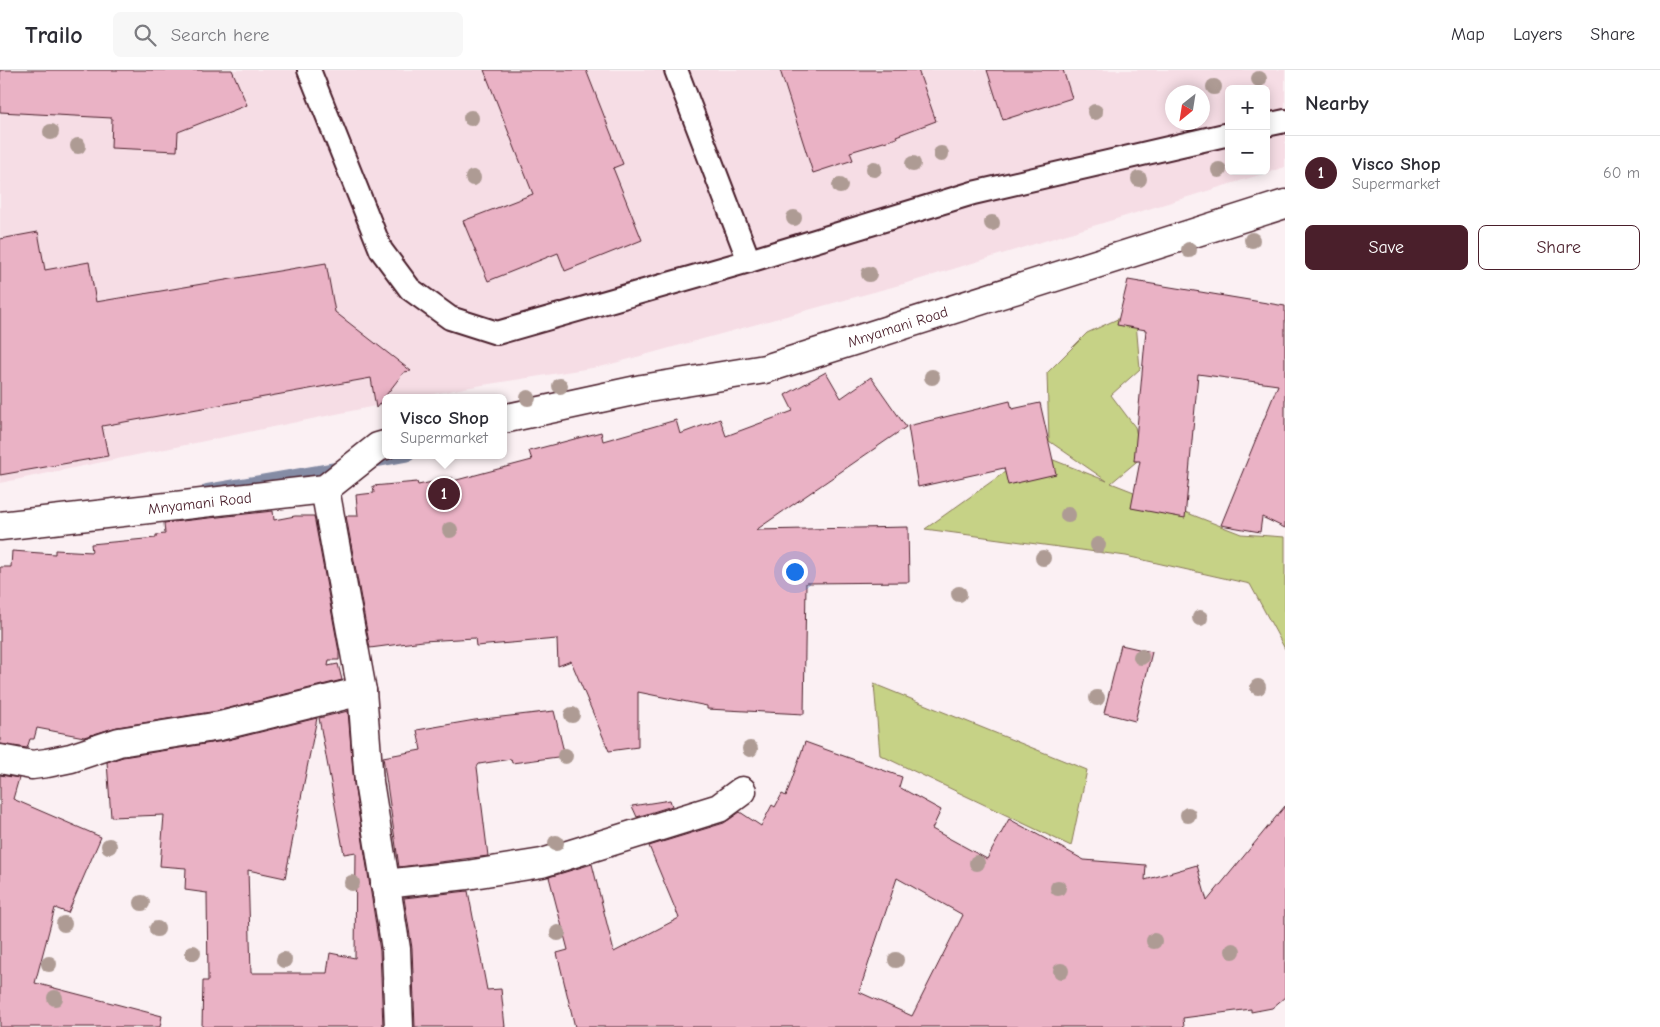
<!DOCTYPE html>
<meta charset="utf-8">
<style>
body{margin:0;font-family:"Comic Neue",sans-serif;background:#f7f7f7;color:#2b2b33}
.controls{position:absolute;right:15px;top:15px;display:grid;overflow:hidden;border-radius:8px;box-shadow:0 2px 12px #0003}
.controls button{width:45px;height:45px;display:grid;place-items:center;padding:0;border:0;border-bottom:1px solid #e1e1e2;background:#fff;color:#2b2b33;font:25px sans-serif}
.compass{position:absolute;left:1165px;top:15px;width:45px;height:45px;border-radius:50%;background:#fff;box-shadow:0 2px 12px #0003;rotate:210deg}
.you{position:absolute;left:794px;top:501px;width:18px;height:18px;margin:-12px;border:4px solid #fff;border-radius:50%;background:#1a73e8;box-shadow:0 0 0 8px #1a73e833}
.badge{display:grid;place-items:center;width:32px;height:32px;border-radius:50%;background:#4a1f2b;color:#fff;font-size:16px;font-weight:700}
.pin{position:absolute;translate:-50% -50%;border:2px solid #fff;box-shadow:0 1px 5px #0006}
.popup{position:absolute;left:382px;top:324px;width:125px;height:65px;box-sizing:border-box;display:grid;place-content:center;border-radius:8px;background:#fff;filter:drop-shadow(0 1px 4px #0005);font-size:16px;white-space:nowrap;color:#7c7c81}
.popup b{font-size:19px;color:#2b2b33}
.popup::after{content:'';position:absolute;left:50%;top:100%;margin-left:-10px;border:10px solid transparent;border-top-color:#fff}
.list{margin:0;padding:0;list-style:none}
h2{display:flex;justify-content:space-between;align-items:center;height:65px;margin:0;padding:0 20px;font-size:21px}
h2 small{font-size:16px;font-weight:400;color:#7c7c81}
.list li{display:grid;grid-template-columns:32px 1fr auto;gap:15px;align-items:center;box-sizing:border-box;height:75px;padding:0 20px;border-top:1px solid #e1e1e2}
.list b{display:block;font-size:19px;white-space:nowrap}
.list p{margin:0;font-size:16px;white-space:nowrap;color:#7c7c81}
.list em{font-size:16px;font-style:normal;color:#7c7c81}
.actions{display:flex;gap:10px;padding:15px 20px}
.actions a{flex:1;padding:11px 0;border:1px solid #4a1f2b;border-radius:8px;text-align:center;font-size:18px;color:#4a1f2b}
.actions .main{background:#4a1f2b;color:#fff}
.icon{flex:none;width:28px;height:28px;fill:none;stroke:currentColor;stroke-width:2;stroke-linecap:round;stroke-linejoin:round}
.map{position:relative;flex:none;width:1285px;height:957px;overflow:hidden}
header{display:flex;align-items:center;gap:30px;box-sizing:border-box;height:70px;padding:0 25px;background:#fff;border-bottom:1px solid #e1e1e2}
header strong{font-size:24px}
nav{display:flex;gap:28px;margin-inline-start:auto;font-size:18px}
.search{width:350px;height:45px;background:#f7f7f7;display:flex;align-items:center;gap:12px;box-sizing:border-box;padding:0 18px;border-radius:8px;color:#7c7c81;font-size:19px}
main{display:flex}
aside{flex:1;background:#fff}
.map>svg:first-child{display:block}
.built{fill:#f6dde5;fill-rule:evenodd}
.green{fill:#c6d286;stroke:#887858}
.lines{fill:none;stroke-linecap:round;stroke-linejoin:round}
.stream{stroke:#858ca5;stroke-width:12}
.building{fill:#eab2c5;stroke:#4a1f2b;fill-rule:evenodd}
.lane-casing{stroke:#4a1f2b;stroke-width:26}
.street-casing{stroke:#4a1f2b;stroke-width:31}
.secondary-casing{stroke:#4a1f2b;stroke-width:31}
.lane{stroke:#fff;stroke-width:22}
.street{stroke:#fff;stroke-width:28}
.secondary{stroke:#fff;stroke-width:28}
.tree{fill:#ae9b94}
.labels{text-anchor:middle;stroke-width:4;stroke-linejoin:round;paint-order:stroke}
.street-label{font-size:15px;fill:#4a1f2b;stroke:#fff}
</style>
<header>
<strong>Trailo</strong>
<div class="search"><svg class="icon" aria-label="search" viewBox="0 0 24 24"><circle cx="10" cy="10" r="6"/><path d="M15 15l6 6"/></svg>Search here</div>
<nav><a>Map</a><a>Layers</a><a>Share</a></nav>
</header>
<main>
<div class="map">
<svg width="1285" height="957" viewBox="0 0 1285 957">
<rect width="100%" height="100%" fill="#fbf0f3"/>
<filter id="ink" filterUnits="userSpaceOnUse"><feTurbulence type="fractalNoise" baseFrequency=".02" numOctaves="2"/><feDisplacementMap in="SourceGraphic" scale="10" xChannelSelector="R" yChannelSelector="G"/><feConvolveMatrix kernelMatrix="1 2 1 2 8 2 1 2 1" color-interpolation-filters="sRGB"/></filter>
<g filter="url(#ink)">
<path class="built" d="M0,0H1285V97L914,211L604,296L464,318L414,328H385V334L0,413ZM1229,19H1266V101H1229ZM1172,22H1202V52H1172Z"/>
<g class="green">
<polygon points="1135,241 1140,299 1111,325 1135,357 1142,387 1111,413 1241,464 1285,467 1285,579 1250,514 1126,486 925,459 1033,382 1107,411 1049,371 1047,303 1087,263"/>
<polygon points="874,614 1087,700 1071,776 880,685"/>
</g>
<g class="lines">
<g class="stream">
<polyline points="367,393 409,385"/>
<polyline points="207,420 342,397"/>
</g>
</g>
<g class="building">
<polygon points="0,0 232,0 247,35 178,62 177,81 111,78 112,48 0,42"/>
<polygon points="484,0 586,0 623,94 613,98 642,170 565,201 558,183 488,211 463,151 533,124"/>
<polygon points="780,0 918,0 936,51 896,66 897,68 850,82 853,90 813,103"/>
<polygon points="987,0 1063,0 1072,28 1003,50"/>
<polygon points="38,162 45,200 89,192 96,232 326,193 335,242 411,301 404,302 376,338 371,308 102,356 108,386 0,405 0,169"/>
<polygon points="1128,210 1285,236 1285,458 1262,447 1260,462 1221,455 1278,315 1198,304 1185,448 1131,438 1140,391 1134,391 1146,260 1117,255"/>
<polygon points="826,302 841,328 871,307 906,357 756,460 908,457 909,512 806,513 804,644 707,639 707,636 638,622 638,677 609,681 571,591 558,596 557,569 476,576 475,568 423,571 370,578 346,446 358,446 356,425 374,423 373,416 417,412 418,415 452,408 453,411 532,390 529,381 601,362 603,371 676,350 680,364 720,349 726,366 793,341 785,325"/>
<polygon points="1010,331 1012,339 1040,333 1056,404 1008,415 1004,398 918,417 908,356"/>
<polygon points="273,441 274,450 295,446 314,446 339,582 339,590 329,590 328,596 338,594 342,610 217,641 117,657 84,667 37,658 34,669 30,669 27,678 0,674 0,497 11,497 12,481 55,484 55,480 92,482 91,474 156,468 156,465 165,464 164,453"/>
<polygon points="1121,575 1152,582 1135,651 1104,643"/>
<polygon points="348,641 354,714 380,881 383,957 202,957 203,911 208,911 207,823 185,820 186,798 160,796 164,745 111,747 107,692 123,687 224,671 317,648 285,808 248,800 251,903 327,903 330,883 355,888 356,782 344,784 319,648"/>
<polygon points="554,641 565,686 512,693 511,689 479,694 477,697 488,786 399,797 383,687 421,680 417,660 475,650"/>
<path d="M805,672L902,707L899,717L941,740L932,759L987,789L1009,749L1084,790L1146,795L1145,810L1197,795L1207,831L1285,736V927L1272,938L1251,942V939L1183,948L1184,957H575L557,883L568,880L549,807L592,794L614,882L679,848L649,776L724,753L740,742L761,756L772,735L775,737L782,724L786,726ZM897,808L963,845L912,946L859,922Z"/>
<polygon points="0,705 19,708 13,729 101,767 68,843 55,838 35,913 162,946 160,957 0,957"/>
<polygon points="670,730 672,736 637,747 632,736"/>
<polygon points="468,821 487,920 501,919 505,957 415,957 412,878 404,828"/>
</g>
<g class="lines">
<g class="lane-casing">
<g id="lane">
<polyline points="309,0 381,180 410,219 450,248 497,263 749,191 973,123 1229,64"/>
<polyline points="676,0 749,191"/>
<polyline points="1266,55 1285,51"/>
</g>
</g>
<g class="street-casing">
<g id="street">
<polyline points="325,419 362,621 369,712 396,879 399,957"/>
<polyline points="0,689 32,695 47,693 71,688 119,672 220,656 362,621"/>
<polyline points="385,814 467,805 542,793 719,738 742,721"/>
</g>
</g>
<g class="secondary-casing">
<g id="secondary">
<path id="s1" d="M503,349L642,319L765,299L1285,134"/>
<path id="s2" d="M0,456L325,419L378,377L385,375"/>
</g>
</g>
<use href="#lane" class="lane"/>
<use href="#street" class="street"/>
<use href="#secondary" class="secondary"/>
</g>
<g class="tree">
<circle cx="1259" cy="9" r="8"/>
<circle cx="1214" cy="17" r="8"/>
<circle cx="1095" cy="42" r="8"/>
<circle cx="471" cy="48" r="8"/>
<circle cx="51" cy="62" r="8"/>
<circle cx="78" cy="76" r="8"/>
<circle cx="941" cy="84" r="8"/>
<circle cx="913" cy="94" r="8"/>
<circle cx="874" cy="99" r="8"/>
<circle cx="1219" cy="100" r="8"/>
<circle cx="473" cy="108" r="8"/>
<circle cx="1139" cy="109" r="8"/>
<circle cx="840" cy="116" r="8"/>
<circle cx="794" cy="148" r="8"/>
<circle cx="992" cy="153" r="8"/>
<circle cx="1252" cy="170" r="8"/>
<circle cx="1189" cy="180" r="8"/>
<circle cx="869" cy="204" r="8"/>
<circle cx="932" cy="307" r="8"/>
<circle cx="560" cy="316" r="8"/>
<circle cx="528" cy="328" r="8"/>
<circle cx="1068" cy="445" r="8"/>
<circle cx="450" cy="460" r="8"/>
<circle cx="1098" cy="475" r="8"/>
<circle cx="1043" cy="488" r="8"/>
<circle cx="959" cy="524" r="8"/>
<circle cx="1200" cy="548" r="8"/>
<circle cx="1141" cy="587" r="8"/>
<circle cx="1258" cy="617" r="8"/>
<circle cx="1097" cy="628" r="8"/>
<circle cx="572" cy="645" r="8"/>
<circle cx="750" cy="679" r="8"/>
<circle cx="565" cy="686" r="8"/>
<circle cx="1188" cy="745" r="8"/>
<circle cx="556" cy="773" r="8"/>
<circle cx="109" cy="776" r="8"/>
<circle cx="977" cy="793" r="8"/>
<circle cx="352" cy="813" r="8"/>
<circle cx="1058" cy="818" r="8"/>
<circle cx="142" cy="833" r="8"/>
<circle cx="64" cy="854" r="8"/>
<circle cx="157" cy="859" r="8"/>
<circle cx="558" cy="863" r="8"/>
<circle cx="1154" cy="871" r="8"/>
<circle cx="1233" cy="881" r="8"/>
<circle cx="193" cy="883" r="8"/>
<circle cx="284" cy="890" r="8"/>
<circle cx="896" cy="890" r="8"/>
<circle cx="49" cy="894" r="8"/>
<circle cx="1061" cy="901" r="8"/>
<circle cx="55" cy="928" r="8"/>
</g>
</g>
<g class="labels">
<g class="street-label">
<text dy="5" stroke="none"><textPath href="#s1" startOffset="406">Mnyamani Road</textPath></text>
<text dy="5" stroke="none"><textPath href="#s2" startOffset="201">Mnyamani Road</textPath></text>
</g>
</g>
</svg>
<div class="controls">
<button>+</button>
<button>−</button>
</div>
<svg class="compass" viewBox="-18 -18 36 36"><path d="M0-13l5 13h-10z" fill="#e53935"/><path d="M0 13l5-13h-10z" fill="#7c7c81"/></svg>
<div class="you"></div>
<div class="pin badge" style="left:444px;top:424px">1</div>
<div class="popup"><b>Visco Shop</b>Supermarket</div>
</div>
<aside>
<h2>Nearby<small></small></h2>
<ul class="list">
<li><span class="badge">1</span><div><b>Visco Shop</b><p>Supermarket</p></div><em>60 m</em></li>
</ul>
<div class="actions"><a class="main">Save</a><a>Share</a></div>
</aside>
</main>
